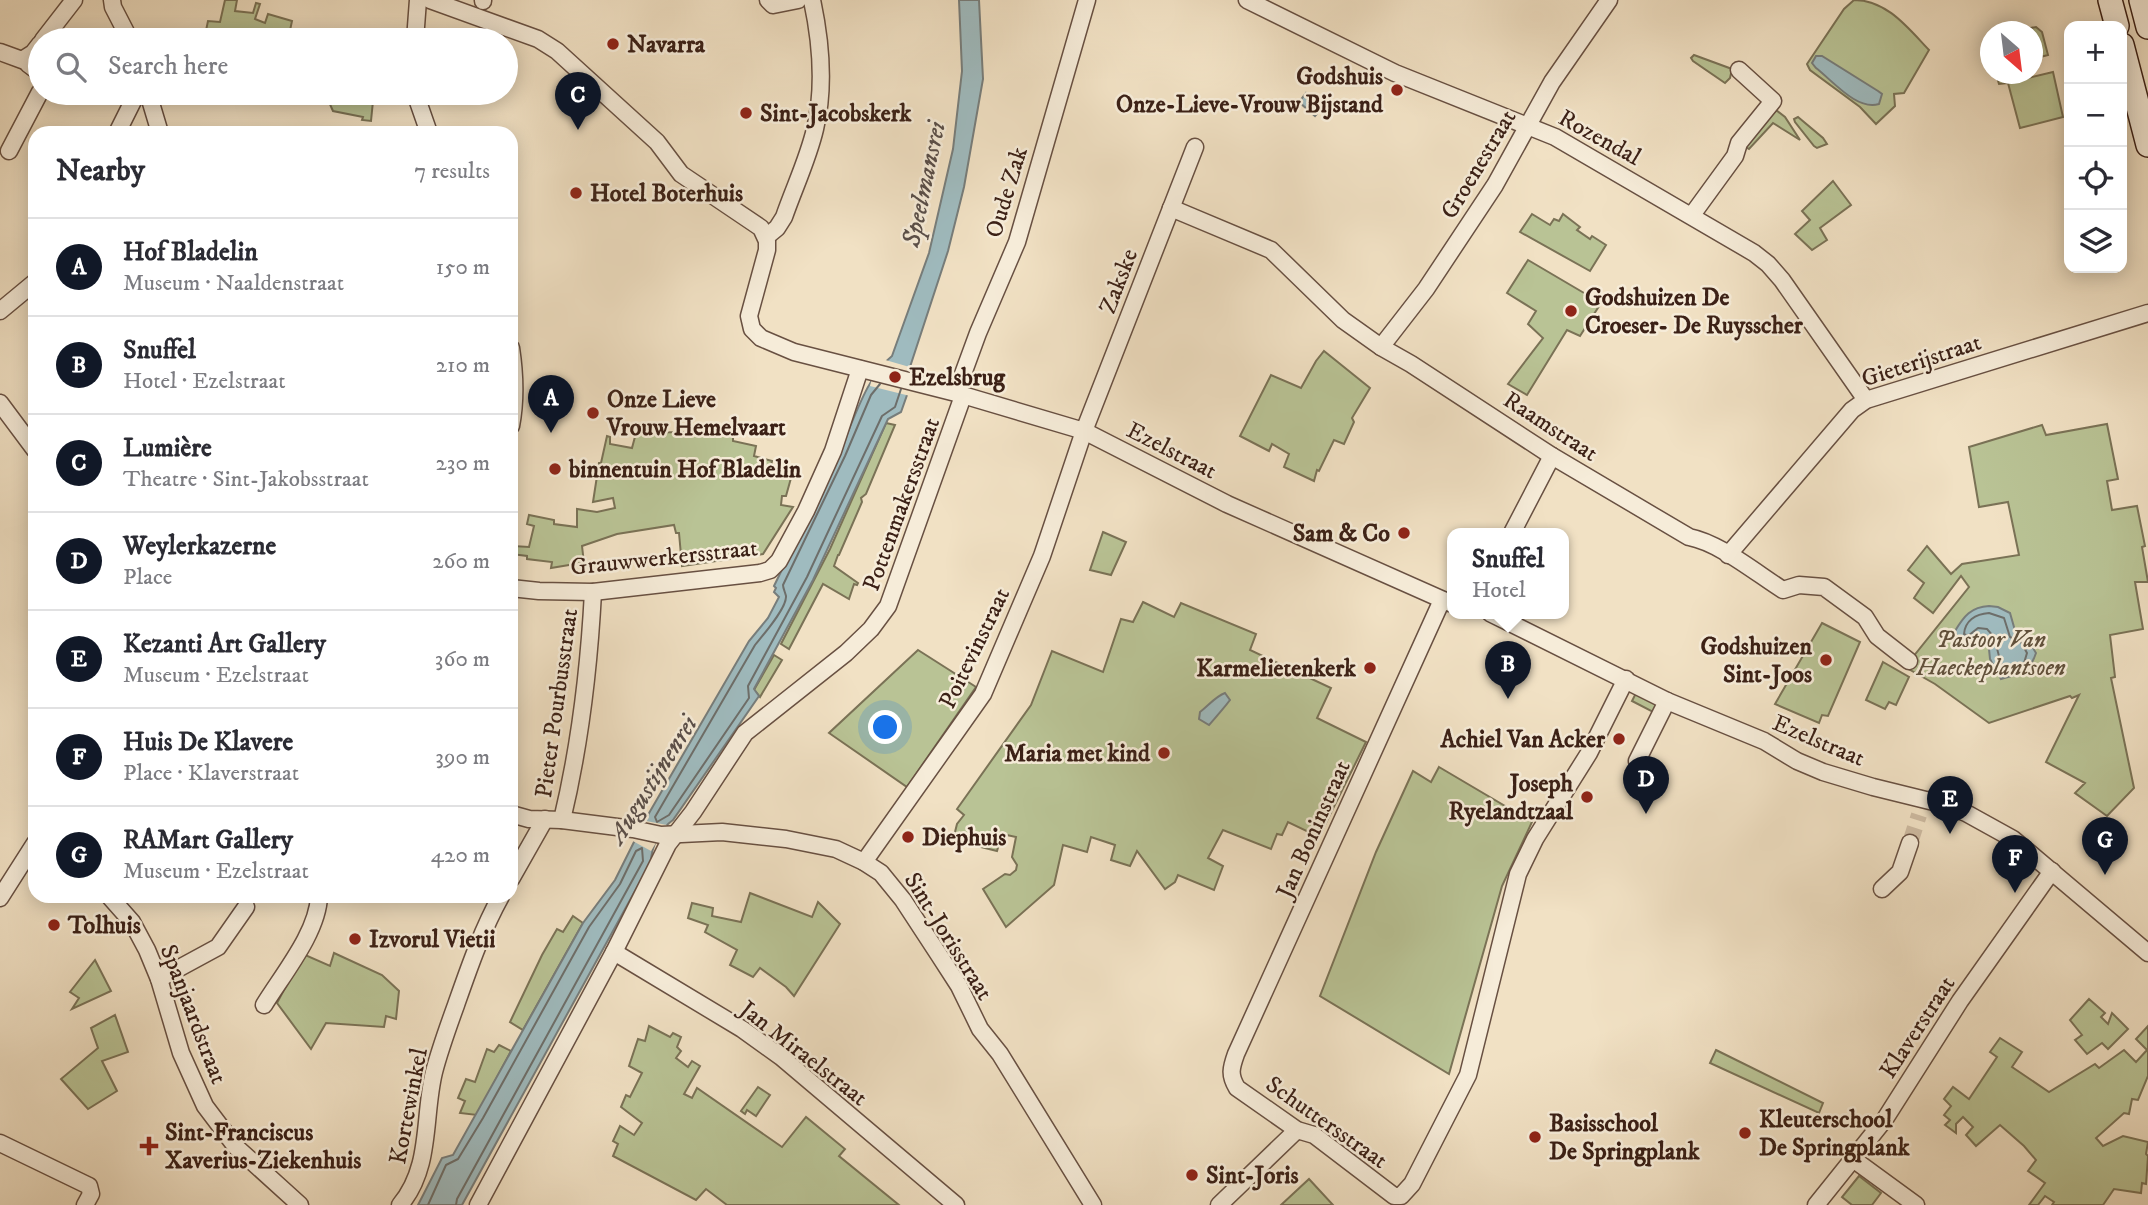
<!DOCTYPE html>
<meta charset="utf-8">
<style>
body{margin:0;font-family:"IM FELL DW Pica",serif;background:#f2f2f3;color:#2b2b33}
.controls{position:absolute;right:21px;top:21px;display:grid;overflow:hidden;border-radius:14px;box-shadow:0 4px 18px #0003}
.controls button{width:63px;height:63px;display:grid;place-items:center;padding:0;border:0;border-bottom:2px solid #e1e1e2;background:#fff;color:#2b2b33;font:35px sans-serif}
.compass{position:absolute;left:1980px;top:21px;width:63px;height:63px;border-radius:50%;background:#fff;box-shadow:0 4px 18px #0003;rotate:152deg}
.you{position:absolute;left:886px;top:728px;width:24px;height:24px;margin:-18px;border:5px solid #fff;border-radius:50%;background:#1a73e8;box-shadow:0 0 0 10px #1a73e833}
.badge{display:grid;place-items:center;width:46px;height:46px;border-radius:50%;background:#111827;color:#fff;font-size:23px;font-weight:700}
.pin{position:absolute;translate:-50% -58px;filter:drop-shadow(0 2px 4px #0008)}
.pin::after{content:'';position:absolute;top:37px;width:24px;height:21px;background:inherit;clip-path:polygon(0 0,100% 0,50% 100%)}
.popup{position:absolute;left:1447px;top:528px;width:122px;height:91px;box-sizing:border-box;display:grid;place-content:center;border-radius:14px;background:#fff;filter:drop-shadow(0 2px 5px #0005);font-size:23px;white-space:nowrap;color:#7c7c81}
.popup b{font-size:26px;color:#2b2b33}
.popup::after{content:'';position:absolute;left:50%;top:100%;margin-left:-14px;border:14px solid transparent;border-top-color:#fff}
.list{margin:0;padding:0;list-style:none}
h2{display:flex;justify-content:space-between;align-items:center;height:91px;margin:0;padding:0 28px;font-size:30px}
h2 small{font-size:23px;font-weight:400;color:#7c7c81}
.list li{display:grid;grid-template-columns:46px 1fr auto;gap:21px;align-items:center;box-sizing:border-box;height:98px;padding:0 28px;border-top:2px solid #e1e1e2}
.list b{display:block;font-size:26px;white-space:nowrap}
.list p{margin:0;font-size:23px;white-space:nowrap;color:#7c7c81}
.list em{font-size:23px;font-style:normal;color:#7c7c81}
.icon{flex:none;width:38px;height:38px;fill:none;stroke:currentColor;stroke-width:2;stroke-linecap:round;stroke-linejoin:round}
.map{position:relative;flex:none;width:2148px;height:1205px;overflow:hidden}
.search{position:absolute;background:#fff;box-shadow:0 4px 18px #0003;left:28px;top:28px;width:490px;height:77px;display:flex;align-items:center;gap:18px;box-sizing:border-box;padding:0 24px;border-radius:38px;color:#7c7c81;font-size:26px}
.panel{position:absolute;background:#fff;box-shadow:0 4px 18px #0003;left:28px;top:126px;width:490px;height:777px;border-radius:21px}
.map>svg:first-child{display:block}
.green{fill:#b9c395;stroke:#7a7256;stroke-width:2}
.water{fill:#9fbbbf;stroke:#777d7b;stroke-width:2}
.pier{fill:#f1e1c4}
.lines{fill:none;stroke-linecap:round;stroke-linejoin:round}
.shore{stroke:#6d6e6a;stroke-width:2}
.minor-tunnel{stroke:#cdbaa1;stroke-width:16;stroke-dasharray:16 8;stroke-linecap:butt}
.minor-casing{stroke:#685042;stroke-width:19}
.secondary-casing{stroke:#3b2016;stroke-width:26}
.minor{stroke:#f6ecd9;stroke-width:16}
.secondary{stroke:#f6ecd9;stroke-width:23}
.poi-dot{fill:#8f2418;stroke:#f6ecd9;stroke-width:2.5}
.labels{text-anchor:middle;stroke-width:5;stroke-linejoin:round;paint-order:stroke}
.poi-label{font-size:24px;font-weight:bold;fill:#3b2016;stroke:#f6ecd9;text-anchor:start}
.street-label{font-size:24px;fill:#3b2016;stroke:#f6ecd9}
.park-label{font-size:24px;font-style:italic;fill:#61513c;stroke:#f6ecd9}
.water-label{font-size:26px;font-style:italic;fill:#594e49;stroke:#f6ecd9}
</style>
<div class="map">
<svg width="2148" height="1205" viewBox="0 0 2148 1205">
<rect width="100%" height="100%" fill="#f1e1c4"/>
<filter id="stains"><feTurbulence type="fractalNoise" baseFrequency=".00286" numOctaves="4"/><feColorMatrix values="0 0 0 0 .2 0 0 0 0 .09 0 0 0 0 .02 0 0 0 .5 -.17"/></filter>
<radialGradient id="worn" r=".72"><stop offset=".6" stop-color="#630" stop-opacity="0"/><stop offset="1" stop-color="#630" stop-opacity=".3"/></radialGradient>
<g class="green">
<polygon points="225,0 237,0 235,11 253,13 256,3 260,4 255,19 265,23 268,14 292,21 288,40 204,40 208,21 220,22"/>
<path d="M1854,0C1887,0 1908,28 1929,50L1904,93L1894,94L1895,106L1876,124L1860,107L1810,70L1807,64L1844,9Z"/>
<polygon points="2036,27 2042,32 2048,55 2033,59 2032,32 2015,31"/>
<polygon points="1694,55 1732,69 1730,78 1725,83 1693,61 1691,58"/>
<polygon points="2053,72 2063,117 2020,128 2008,83 1999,84 1996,74 2027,74 2028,78"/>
<polygon points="322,93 366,93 366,101 373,101 371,121 362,120 363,117 333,111 329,102 320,100"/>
<polygon points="1776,110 1785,117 1800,140 1773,123 1749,149 1744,146"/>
<polygon points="1798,117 1823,138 1827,144 1817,148 1814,146 1795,122 1794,119"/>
<polygon points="1833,181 1851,205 1820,228 1827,240 1812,250 1795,234 1810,220 1802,211"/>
<polygon points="1532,214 1550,225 1554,219 1559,221 1563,214 1580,227 1577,230 1590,239 1592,236 1606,245 1590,271 1520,232"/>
<polygon points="1528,260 1601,303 1580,336 1567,330 1527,395 1508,384 1543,338 1528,324 1536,311 1507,293"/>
<polygon points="1324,351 1370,388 1352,418 1354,422 1344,444 1334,440 1319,471 1317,470 1314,481 1284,467 1289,454 1272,444 1269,451 1240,436 1271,375 1301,388 1316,361"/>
<polygon points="886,423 895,425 866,494 861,498 862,502 839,555 838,555 834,566 858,583 857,585 854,584 849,599 823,584 789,649 781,644 830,549"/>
<polygon points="2107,424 2118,479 2107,481 2112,510 2137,506 2145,546 2142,547 2148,582 2135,582 2143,629 2110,635 2115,677 2111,678 2134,788 2107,816 2075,793 2085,783 2046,762 2079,695 2072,698 2070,696 1989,723 1935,684 1905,667 1969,587 1961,576 1933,613 1914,598 1924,583 1908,570 1927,546 1951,574 1962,564 2019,555 2008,502 1979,507 1969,447 2042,425 2046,435"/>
<polygon points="733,431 733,441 756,446 754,456 772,461 771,466 780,468 779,476 791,478 786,496 782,496 781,505 793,507 763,554 682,566 679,533 676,533 674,525 617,534 582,546 584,563 581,563 551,568 552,562 527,559 527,556 511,554 513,546 529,547 534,526 527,524 529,515 554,520 554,524 577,527 577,509 597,512 615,508 613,498 593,502 599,463 601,463 607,436 610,437 610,444 632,448 636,433"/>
<polygon points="1103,532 1126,542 1111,575 1090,570"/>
<polygon points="1143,602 1174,617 1181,603 1256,634 1250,650 1331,688 1317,718 1366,742 1319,837 1288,822 1282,835 1277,834 1271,849 1223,830 1208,858 1223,866 1214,890 1178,875 1175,882 1165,889 1137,851 1130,866 1111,860 1115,845 1091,837 1087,852 1063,845 1054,885 1006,927 983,889 1005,874 1010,875 1016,870 1017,865 1012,857 1016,837 1002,834 997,851 953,840 957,824 964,815 957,809 1031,705 1052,651 1103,672 1121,619 1133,622"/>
<polygon points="1822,623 1860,642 1828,716 1822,715 1819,723 1775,704"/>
<polygon points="918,650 976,687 907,787 829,733"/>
<polygon points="774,655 782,660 760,697 754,690"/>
<polygon points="1883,662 1909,677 1896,705 1889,702 1885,709 1866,700"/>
<polygon points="1636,693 1659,705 1655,713 1632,701"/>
<polygon points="1439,767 1532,822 1502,886 1449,1074 1320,996 1376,852 1413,771 1431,782"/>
<polygon points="750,893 812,917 818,902 840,924 794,996 786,987 760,968 753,977 730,965 737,950 705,932 708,925 688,918 692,903 713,908 712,916 741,922"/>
<polygon points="573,916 583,923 523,1030 510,1022 542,955 557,929 563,932"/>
<polygon points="334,953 382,975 399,991 396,1019 386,1016 384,1027 326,1023 311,1049 277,1003 303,954 330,966"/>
<polygon points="95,960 111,991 72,1009 79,998 70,992"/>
<polygon points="2089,999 2105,1013 2101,1017 2108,1024 2112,1013 2128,1029 2108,1049 2102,1043 2087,1054 2075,1040 2082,1035 2070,1020"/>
<polygon points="115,1015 128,1052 102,1061 117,1091 88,1109 61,1079 98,1048 91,1028"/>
<polygon points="649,1026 670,1037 673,1033 681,1037 677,1047 681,1051 676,1058 688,1067 692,1061 700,1066 684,1094 692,1098 697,1088 782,1147 806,1117 845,1149 839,1156 899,1205 727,1205 706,1189 696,1200 613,1156 618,1144 613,1141 620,1126 634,1135 642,1123 621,1107 626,1095 630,1097 642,1073 629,1066 638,1039 645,1041"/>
<polygon points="2148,1026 2148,1076 2138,1100 2132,1099 2129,1114 2124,1113 2096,1138 2103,1146 2123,1136 2148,1142 2146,1154 2148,1156 2146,1184 2142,1183 2141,1193 2114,1189 2103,1205 2052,1205 2054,1202 2045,1196 2038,1205 2029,1205 2045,1183 2028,1171 2036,1160 2024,1146 2000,1125 1976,1146 1966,1135 1973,1127 1963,1117 1956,1124 1956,1133 1945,1125 1950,1120 1944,1115 1951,1106 1944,1099 1953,1087 1969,1099 1997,1057 1990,1052 2000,1038 2022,1052 2012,1067 2049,1092 2095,1064 2099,1068 2124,1050 2136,1062 2147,1050 2136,1039"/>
<polygon points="499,1045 511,1051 477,1115 460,1113 465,1101 458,1098 466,1079 475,1082 487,1049 494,1052"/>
<polygon points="1716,1050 1823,1103 1819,1113 1710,1063"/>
<polygon points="758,1087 770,1095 756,1116 747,1110 745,1114 741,1111"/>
<polygon points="1859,1176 1881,1193 1872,1205 1852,1205 1842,1197"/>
<polygon points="1309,1179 1333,1205 1281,1205"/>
</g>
<g class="water">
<path d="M959,0H979L983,79L964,187L948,251L910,367L907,395L901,412L888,419L813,580L754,689L759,696L673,820C660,829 651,847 651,862L462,1205H418L442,1158L453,1155L583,923L615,880L645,820L749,641L768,618L779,597L774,592L776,588L774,586C795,543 817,499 838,455C852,426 866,376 892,356L929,253L953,149L962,71Z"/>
<path d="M1816,56H1822L1878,91L1882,94L1879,104C1857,111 1833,81 1816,68L1812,63Z"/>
<polygon points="1306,93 1323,107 1315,116 1299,102"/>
<path d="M1989,606L1998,607L2010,613L2016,634L2024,633L2036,653C2029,674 2021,673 2001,679L1990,659L1988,639L1984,635H1980L1967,644L1959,643L1955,631C1964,616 1971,607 1989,606Z"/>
<path d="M1225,693L1230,700C1228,703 1211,723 1209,725L1199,719L1200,712C1208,706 1216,696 1225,693Z"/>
</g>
<g class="pier">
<polygon points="882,359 913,368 910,396 870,386 873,374"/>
<polygon points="641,820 667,825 651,851 631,840"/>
</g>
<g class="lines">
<g class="shore">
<path d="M880,384L871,395L845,456L783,585C783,588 785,592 786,596C787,608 763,635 755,645L655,817L657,822L669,815L749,698L748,686L807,577L882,416L895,407L901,389"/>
<path d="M1989,613L2004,618L2010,637L2021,642L2027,653L2024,663L2013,668L2004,669C1996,656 1999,640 1987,629L1978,628L1968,636L1964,634C1965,621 1975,614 1989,613Z"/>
<polyline points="428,1205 446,1165 458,1159 483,1118 589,927 620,884 636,851 642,848 643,861 457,1199 456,1205"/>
</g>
<polyline class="minor-tunnel" points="1910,843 1919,815"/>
<g class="minor-casing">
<g id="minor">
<polyline points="112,0 113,7 130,40"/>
<polyline points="430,0 538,39 557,51 657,142 681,174 761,228 767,241 767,250 749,316 752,329 761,338 794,352 956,393 1084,431 1227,504 1450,603"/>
<polyline points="768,0 773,5 798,0"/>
<polyline points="1247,0 1395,73 1555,137 1754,253 1768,264 1782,280 1866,400"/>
<polyline points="483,1 483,0"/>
<polyline points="43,40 74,0"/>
<polyline points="415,40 418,0"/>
<polyline points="0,52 22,60 33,53 40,44"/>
<polyline points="28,64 40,73"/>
<polyline points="148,93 160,133"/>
<polyline points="415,93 429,133"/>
<polyline points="117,133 137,93"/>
<polyline points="9,151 40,92"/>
<path d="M1171,208L1271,250L1343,320L1381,347L1411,364L1552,456L1689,537C1720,543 1756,573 1783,590L1799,585L1824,587L1865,617L1877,636L1909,661"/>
<polyline points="1692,215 1735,156 1739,143 1773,101 1739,70"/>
<path d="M766,237L777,228L784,217C794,188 808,159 815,129C825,87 821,42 812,0"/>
<polyline points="0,311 35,282"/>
<polyline points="1381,347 1426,289 1495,185 1552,82 1609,0"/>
<path d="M511,348C515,374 516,400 511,426"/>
<polyline points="956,393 978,333 1017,242 1087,0"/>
<polyline points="0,403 35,450"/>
<polyline points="1512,533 1552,456"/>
<polyline points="1728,555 1852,410 1866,400 2148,313"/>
<polyline points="511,588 539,591 593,592 760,573 770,570 779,561 806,511 833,451 860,369"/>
<path d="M1442,600L1236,1054C1231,1068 1229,1075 1237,1088L1297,1130L1314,1135L1394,1196H1401L1412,1184L1468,1075L1518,874L1535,839L1589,753L1626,679"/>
<polyline points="1490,613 1667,701 1764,741 1797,761 1823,772 1873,787 1946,805 1966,813 2013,839 2148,953"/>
<polyline points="1637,761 1667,701"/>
<polyline points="511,814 529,819 562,820 633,829 661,835 722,832 786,839 836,849 864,862 881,873 903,900 939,955 959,986 980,1029 1000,1054 1093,1205"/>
<path d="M562,820C580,745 589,669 593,592"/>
<polyline points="864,862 983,694 1042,556 1084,431 1195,147"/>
<polyline points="511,879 545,819"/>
<polyline points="1882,889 1900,872 1910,843"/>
<polyline points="109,896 132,922 147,950 159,979 181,1053 205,1106 236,1147 300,1205"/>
<polyline points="0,898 35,843"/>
<polyline points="614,952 742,1029 781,1057 956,1205"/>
<polyline points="159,979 218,947 246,907"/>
<path d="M264,1005C283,974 318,932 319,896"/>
<polyline points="0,1143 89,1186 91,1194 85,1205"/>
<polyline points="1853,1159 1916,1205"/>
<path d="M400,1205C432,1167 423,1117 434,1072C440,1049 448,1027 456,1005C469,968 482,930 501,896"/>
<polyline points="478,1205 614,952 668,844 693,812 745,733 846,653 871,629 888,606 963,396"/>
<polyline points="1219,1205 1297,1130"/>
<polyline points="1816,1205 1885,1119 1960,1001 2052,871"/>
</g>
</g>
<g class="secondary-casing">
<g id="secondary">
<polyline points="2110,0 2117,26"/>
<polyline points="2141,0 2148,27"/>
<polyline points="2122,45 2148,145"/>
</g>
</g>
<use href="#minor" class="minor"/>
<use href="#secondary" class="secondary"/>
</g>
<g class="poi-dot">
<circle cx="613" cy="44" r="7"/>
<circle cx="1397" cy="90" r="7"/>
<circle cx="746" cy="113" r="7"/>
<circle cx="576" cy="193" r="7"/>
<circle cx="1571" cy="311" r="7"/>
<circle cx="895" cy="377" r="7"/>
<circle cx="593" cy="413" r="7"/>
<circle cx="555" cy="469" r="7"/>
<circle cx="1404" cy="533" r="7"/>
<circle cx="1826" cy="660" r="7"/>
<circle cx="1370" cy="668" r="7"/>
<circle cx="1619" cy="739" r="7"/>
<circle cx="1164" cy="753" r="7"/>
<circle cx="1587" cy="797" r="7"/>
<circle cx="908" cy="837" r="7"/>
<circle cx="54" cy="925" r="7"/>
<circle cx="355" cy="939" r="7"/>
<circle cx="1745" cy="1133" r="7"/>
<circle cx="1535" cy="1137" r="7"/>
<path d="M145.5 1135.5h7v7h7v7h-7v7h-7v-7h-7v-7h7z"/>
<circle cx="1192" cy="1175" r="7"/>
</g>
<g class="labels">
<g class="poi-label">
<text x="627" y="52">Navarra</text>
<text x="1383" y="84" text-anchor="end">Godshuis<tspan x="1383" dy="28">Onze-Lieve-Vrouw Bijstand</tspan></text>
<text x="760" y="121">Sint-Jacobskerk</text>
<text x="590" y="201">Hotel Boterhuis</text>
<text x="1585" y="305">Godshuizen De<tspan x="1585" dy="28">Croeser- De Ruysscher</tspan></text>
<text x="909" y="385">Ezelsbrug</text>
<text x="607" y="407">Onze Lieve<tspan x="607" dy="28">Vrouw Hemelvaart</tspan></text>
<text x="569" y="477">binnentuin Hof Bladelin</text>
<text x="1390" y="541" text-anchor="end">Sam &amp; Co</text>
<text x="1812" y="654" text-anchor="end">Godshuizen<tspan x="1812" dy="28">Sint-Joos</tspan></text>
<text x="1356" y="676" text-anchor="end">Karmelietenkerk</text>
<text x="1605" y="747" text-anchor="end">Achiel Van Acker</text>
<text x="1150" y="761" text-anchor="end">Maria met kind</text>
<text x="1573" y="791" text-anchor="end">Joseph<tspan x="1573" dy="28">Ryelandtzaal</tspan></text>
<text x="922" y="845">Diephuis</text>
<text x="68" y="933">Tolhuis</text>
<text x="369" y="947">Izvorul Vietii</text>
<text x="1759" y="1127">Kleuterschool<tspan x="1759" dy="28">De Springplank</tspan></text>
<text x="1549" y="1131">Basisschool<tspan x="1549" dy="28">De Springplank</tspan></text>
<text x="165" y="1140">Sint-Franciscus<tspan x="165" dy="28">Xaverius-Ziekenhuis</tspan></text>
<text x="1206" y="1183">Sint-Joris</text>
</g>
<g class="street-label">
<text transform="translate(1600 137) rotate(29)" y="8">Rozendal</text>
<text transform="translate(1478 164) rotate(-59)" y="8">Groenestraat</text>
<text transform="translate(1006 192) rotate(-73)" y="8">Oude Zak</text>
<text transform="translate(1118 281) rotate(-69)" y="8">Zakske</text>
<text transform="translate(1921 360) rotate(-18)" y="8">Gieterijstraat</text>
<text transform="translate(1551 426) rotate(33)" y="8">Raamstraat</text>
<text transform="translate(1172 450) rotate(27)" y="8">Ezelstraat</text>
<text transform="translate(901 504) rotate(-70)" y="8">Pottenmakersstraat</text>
<text transform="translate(664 557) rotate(-6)" y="8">Grauwwerkersstraat</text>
<text transform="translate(974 648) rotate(-64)" y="8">Poitevinstraat</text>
<text transform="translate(556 703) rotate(-82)" y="8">Pieter Pourbusstraat</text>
<text transform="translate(1819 740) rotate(23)" y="8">Ezelstraat</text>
<text transform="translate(1313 829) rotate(-66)" y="8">Jan Boninstraat</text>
<text transform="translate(949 936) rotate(58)" y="8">Sint-Jorisstraat</text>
<text transform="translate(194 1014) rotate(69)" y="8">Spanjaardstraat</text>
<text transform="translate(1917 1027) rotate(-57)" y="8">Klaverstraat</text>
<text transform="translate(804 1053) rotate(38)" y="8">Jan Miraelstraat</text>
<text transform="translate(408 1106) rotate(-79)" y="8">Kortewinkel</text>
<text transform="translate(1327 1122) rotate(35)" y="8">Schuttersstraat</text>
</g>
<g class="park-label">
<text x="1991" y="647">Pastoor Van<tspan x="1991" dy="28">Haeckeplantsoen</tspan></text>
</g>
<g class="water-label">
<text transform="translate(923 184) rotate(-78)" y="9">Speelmansrei</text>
<text transform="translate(652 779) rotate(-58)" y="9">Augustijnenrei</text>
</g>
</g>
<rect width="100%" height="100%" filter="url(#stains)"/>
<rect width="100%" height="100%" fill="url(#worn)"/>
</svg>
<div class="controls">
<button>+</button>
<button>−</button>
<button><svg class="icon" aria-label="locate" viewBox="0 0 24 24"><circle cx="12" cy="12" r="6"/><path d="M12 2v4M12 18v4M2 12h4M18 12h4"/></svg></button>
<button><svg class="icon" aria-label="layers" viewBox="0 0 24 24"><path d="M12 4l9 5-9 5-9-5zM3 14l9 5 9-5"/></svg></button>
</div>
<svg class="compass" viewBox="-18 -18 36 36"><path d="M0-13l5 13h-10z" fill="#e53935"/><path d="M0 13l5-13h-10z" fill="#7c7c81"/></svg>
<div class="you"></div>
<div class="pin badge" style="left:551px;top:433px">A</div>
<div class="pin badge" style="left:1508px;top:699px">B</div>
<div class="popup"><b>Snuffel</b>Hotel</div>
<div class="pin badge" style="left:578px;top:130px">C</div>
<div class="pin badge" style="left:1646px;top:814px">D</div>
<div class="pin badge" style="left:1950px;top:834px">E</div>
<div class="pin badge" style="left:2015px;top:893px">F</div>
<div class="pin badge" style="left:2105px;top:875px">G</div>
<div class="search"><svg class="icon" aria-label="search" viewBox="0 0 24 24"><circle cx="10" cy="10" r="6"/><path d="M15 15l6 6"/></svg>Search here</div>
<section class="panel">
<h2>Nearby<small>7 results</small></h2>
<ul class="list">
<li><span class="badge">A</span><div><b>Hof Bladelin</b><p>Museum · Naaldenstraat</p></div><em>150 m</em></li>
<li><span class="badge">B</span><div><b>Snuffel</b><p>Hotel · Ezelstraat</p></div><em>210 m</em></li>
<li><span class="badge">C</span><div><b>Lumière</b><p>Theatre · Sint-Jakobsstraat</p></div><em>230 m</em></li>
<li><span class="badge">D</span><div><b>Weylerkazerne</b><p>Place</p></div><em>260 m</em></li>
<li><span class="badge">E</span><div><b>Kezanti Art Gallery</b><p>Museum · Ezelstraat</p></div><em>360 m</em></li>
<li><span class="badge">F</span><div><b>Huis De Klavere</b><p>Place · Klaverstraat</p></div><em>390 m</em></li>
<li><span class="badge">G</span><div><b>RAMart Gallery</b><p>Museum · Ezelstraat</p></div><em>420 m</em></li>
</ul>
</section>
</div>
